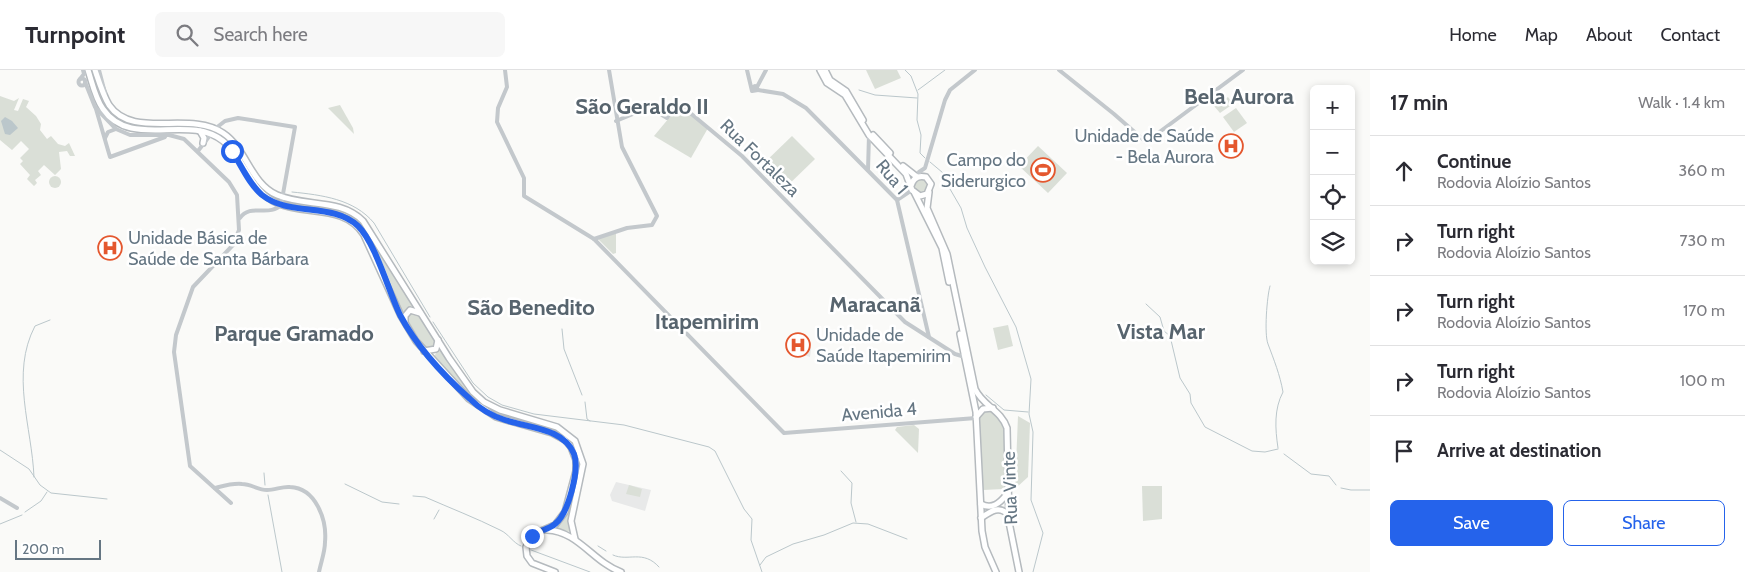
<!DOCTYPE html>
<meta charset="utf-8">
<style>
body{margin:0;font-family:Cabin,sans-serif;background:#f7f7f7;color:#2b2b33}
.controls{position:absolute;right:15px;top:15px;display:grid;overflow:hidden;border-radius:8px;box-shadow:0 2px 8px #0003}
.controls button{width:45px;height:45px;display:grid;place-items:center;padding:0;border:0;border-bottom:1px solid #e1e1e2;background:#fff;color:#2b2b33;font:25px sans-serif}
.scale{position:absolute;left:15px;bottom:12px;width:86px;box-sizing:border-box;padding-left:5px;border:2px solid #657683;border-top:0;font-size:14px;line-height:18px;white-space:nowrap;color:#657683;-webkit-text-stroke:4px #fff;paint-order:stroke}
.stop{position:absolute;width:15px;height:15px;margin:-11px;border:4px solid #2563eb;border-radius:50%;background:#fff}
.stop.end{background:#2563eb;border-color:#fff;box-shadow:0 1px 5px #0008}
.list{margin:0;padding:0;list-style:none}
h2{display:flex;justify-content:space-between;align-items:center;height:65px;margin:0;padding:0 20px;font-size:21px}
h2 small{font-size:16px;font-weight:400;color:#7c7c81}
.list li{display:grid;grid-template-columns:32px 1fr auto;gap:15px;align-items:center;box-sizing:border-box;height:70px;padding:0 20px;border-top:1px solid #e1e1e2}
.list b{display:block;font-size:19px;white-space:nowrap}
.list p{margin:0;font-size:16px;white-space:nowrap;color:#7c7c81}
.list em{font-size:16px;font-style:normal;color:#7c7c81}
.actions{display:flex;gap:10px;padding:15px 20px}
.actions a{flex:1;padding:11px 0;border:1px solid #2563eb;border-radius:8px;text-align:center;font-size:18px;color:#2563eb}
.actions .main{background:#2563eb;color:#fff}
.icon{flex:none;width:28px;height:28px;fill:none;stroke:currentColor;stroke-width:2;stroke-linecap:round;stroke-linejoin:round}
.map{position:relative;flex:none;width:1370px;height:502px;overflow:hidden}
header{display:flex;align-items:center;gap:30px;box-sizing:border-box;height:70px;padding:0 25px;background:#fff;border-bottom:1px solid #e1e1e2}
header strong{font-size:24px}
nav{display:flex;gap:28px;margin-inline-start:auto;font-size:18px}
.search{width:350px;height:45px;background:#f7f7f7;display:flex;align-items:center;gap:12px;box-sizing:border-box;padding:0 18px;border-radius:8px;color:#7c7c81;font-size:19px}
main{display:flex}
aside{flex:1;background:#fff}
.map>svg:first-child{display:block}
.built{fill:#e8e9e9}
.green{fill:#dadfd7}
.water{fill:#bbc7cb}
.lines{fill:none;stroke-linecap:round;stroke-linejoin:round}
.stream{stroke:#bbc7cb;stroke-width:1}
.major-casing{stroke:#b5babe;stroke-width:8}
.minor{stroke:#c3c8cc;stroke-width:4}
.major{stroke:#fff;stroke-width:5}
.route{stroke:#2563eb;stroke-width:6}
.labels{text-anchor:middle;stroke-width:5;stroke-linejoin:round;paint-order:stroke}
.poi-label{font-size:18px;fill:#657683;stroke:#fff;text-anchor:end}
.street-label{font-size:18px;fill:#657683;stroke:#fff}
.district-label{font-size:22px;font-weight:bold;fill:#57646e;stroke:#fff}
</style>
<header>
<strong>Turnpoint</strong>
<div class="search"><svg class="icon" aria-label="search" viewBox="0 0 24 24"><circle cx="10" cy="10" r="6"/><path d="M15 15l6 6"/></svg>Search here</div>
<nav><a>Home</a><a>Map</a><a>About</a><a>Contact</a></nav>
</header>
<main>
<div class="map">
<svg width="1370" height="502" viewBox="0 0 1370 502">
<rect width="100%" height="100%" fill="#fafaf8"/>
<g class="built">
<polygon points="795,270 811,279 810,287 792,281"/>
<polygon points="616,412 651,420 645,441 612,431 610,425"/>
</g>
<g class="green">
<polygon points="866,0 897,0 901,8 875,19"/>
<polygon points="0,26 14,31 19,28 14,40 18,41 23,29 29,31 26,37 36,46 41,54 40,60 47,69 51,66 58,74 65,76 69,73 75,86 70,86 67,81 59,82 61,99 55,105 44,95 38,101 41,105 35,110 37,113 34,116 27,109 30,105 20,94 23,91 20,88 29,79 21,71 12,80 0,70"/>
<polygon points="1228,27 1233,34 1220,43 1214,36"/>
<polygon points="340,35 353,58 354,64 328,38"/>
<polygon points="679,36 708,58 691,88 654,66"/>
<polygon points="1236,38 1247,53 1234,62 1223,47"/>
<polygon points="792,66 815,89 782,121 759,98"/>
<polygon points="1038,76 1067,103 1048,123 1019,96"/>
<circle cx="55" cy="112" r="6"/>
<polygon points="919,108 925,109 930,114 924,124 915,122 913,116"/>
<path d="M285,129L337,138L357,147L370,161L412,236L403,244C391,217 373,156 346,144C328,137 304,136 285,133Z"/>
<polygon points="616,163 616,183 613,184 598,169"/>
<polygon points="409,242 417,243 435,272 434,279 425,278 407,249"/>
<polygon points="1008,255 1013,276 998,280 993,258"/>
<path d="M440,277C452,296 463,318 481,332C510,355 575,347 582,391C585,415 566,438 570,462L554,457L565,445L578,401L565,368L555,362L495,345L467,324L433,288Z"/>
<polygon points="985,341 993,342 1001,350 1004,363 1004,419 983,420 979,348"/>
<polygon points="1018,346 1030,353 1028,407 1015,419"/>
<polygon points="914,355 919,359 918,383 895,360 897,357"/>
<polygon points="629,415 642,419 640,427 626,424"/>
<polygon points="1142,416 1162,416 1162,449 1143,451"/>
</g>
<polygon class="water" points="5,47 12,51 18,58 10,65 5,64 1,51"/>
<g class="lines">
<g class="stream">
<polyline points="91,0 108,41"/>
<polyline points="905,0 911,6 918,24 917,50 921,65 920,83 925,88"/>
<polyline points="859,20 875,25 917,28"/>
<polyline points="918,20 945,0"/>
<polyline points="154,57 199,57 223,68"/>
<polyline points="930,92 949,108 950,119 961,138 967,158 985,197 1016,257 1031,309 1029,344 1033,362 1031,430 1043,463 1033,502"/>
<polyline points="259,114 277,128"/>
<path d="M292,122C322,125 354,129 374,153L430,247"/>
<path d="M1270,216C1267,226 1264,264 1268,274C1274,290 1280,305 1283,322C1274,339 1275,358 1278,378"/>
<polyline points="1146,234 1160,247 1164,261 1170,266 1180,308 1190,324 1191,333 1205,357 1252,381 1265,382 1278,379"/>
<polyline points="433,252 473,313 488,327 502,335 534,344 624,355 709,377 715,381 744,439 752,449 751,470 762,502"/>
<polyline points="562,259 564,279 582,325"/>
<polyline points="986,325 1004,340 1028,342"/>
<polyline points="585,332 587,349 590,351"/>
<polyline points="0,380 29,399 40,415 51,423 107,429"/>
<polyline points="1284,384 1311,404 1329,406 1336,415"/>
<polyline points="841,401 852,413 851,433 856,452"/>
<polyline points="264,403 265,415"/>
<path d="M34,407C32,357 10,304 35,256L50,250"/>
<polyline points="345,414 382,432 399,434"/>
<polyline points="1341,418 1351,420 1370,420"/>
<polyline points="268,425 282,502"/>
<path d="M413,426L425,427C450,438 476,448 500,460C509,464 513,473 521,476"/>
<polyline points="25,442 41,431 47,422"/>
<polyline points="434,449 439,440"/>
<polyline points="0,454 22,445"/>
<polyline points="598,476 606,481"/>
<polyline points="531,480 590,502"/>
<path d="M613,485C628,492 643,479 659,497"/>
<polyline points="760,495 766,487 793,474 824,465 853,453 868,454 907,469"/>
</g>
<g class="major-casing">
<g id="major">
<path d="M88,0C92,12 95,28 103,39C131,80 188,43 223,71C246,89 249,121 277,133C306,146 345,134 364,165L401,246L416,271L469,329L496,347L552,363L565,370L571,377L576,390V401L565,442L555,455L532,465L526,477L527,486L532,493L555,502"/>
<path d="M95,0C99,12 103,25 109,35C133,70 189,40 223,63C247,79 250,113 277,125C305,137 340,128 363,151L449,288L473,322L484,332L500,340L557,357L575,371L583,394L571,451L575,469"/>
<path d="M820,0L827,13L845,25L869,65L906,104L912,120L920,126L927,124L931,114L926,107C918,105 913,108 911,116"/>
<polyline points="825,0 830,10 846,21 863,50"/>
<polyline points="200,61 204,68 203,73"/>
<polyline points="873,65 890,83"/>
<polyline points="903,96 917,107"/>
<polyline points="914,122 942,178 949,212"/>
<path d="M929,122L927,138L947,184L975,319C983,336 1001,340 1007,358L1009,452L1019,502"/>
<polyline points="405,251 405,246 410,240 420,243"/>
<polyline points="960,264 976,342 982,461 985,477 996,502"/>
<polyline points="424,281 436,279 438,270"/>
<polyline points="976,347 983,339 993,338"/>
<path d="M981,434C992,440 1000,433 1007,424"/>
<path d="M981,448C991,441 999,435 1009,445"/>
<path d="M547,460C578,461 593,492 621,502"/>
</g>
</g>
<g class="minor">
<polyline points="99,0 105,23"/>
<polyline points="505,0 507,17 498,38 497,52 524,108 524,126 594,169 784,363 976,348"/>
<polyline points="747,0 752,21 758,20 755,16 752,18"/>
<polyline points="1059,0 1114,44 1146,72 1243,0"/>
<circle cx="82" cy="12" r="3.5"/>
<polyline points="80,9 84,4 83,0"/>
<polyline points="85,12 95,37 116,59 130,65 169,65 184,69 229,112 237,125 239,160 233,175 193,217 176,265 174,282 190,396 231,433"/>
<polyline points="757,17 766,0"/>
<polyline points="758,20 783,24 806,38 897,130 929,267"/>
<polyline points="96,39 110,87 165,67"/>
<polyline points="616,51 633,44 645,35 667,48 677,32 742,86 905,252 955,284 965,287"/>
<path d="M216,58L225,51L238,48L295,57L281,135C270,147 250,133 240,148"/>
<polyline points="105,68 108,62 116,59"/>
<polyline points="198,81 211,64"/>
<polyline points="868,100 869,65"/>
<polyline points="919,106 919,102 925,98 945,30 950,20 975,0"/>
<polyline points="897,130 912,120"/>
<polyline points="594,169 627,158 652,155 657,146 622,77 609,0"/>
<path d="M215,418C223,416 233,413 242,414C251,414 258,420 267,420C275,420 283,416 290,417C316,418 327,450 325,472C325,482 321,492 319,502"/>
<polyline points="0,428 17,438"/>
</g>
<use href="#major" class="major"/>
</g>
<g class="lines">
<path class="route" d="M232,81C241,95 249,114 262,125C290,147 332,132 358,156C375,172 389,222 400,245C416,275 444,306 470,329C480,339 492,346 505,350C528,358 564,358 574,384C580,400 568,444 555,454C548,460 539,460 532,466"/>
</g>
<defs>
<g id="hospital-ring" transform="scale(1.25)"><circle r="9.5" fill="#fff" stroke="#e4572e" stroke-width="1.5"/><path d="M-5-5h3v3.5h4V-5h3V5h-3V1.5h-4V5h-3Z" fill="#e4572e"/></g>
<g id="stadium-ring" transform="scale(1.25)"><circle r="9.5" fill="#fff" stroke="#e4572e" stroke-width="1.5"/><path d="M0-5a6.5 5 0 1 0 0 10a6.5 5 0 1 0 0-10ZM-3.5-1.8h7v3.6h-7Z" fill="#e4572e"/></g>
</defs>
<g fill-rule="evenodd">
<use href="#hospital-ring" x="1231" y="76"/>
<use href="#stadium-ring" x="1043" y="100"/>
<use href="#hospital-ring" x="110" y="178"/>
<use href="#hospital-ring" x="798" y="275"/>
</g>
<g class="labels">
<g class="poi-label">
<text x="1214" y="72">Unidade de Saúde<tspan x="1214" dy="21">- Bela Aurora</tspan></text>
<text x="1026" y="96">Campo do<tspan x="1026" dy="21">Siderurgico</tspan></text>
<text x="128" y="174" text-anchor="start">Unidade Básica de<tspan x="128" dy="21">Saúde de Santa Bárbara</tspan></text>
<text x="816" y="271" text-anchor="start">Unidade de<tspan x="816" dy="21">Saúde Itapemirim</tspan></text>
</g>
<g class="street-label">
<text transform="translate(760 88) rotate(44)" y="6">Rua Fortaleza</text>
<text transform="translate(892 107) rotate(50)" y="6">Rua 1</text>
<text transform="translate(879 342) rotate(-5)" y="6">Avenida 4</text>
<text transform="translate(1010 418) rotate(-92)" y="6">Rua Vinte</text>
</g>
<g class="district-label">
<text x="1239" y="34">Bela Aurora</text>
<text x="642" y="44">São Geraldo II</text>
<text x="875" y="242">Maracanã</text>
<text x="531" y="245">São Benedito</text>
<text x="707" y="259">Itapemirim</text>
<text x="1161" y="269">Vista Mar</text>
<text x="294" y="271">Parque Gramado</text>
</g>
</g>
</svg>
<div class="controls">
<button>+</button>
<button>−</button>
<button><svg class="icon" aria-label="locate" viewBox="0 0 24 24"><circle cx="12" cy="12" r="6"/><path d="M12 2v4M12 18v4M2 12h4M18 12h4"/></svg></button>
<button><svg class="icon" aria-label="layers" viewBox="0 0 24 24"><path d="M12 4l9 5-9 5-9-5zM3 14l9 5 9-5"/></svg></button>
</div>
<div class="scale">200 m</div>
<div class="stop" style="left:232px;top:81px"></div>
<div class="stop end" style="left:532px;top:466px"></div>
</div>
<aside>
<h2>17 min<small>Walk · 1.4 km</small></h2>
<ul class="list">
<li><svg class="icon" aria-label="ahead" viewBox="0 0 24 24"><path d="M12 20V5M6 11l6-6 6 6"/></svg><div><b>Continue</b><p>Rodovia Aloízio Santos</p></div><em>360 m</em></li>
<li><svg class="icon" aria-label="right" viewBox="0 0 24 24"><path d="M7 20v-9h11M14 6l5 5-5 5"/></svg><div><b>Turn right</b><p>Rodovia Aloízio Santos</p></div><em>730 m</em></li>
<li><svg class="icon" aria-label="right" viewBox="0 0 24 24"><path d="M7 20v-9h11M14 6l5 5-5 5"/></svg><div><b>Turn right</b><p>Rodovia Aloízio Santos</p></div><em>170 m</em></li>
<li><svg class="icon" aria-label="right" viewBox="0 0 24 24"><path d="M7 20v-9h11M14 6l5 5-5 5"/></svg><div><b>Turn right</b><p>Rodovia Aloízio Santos</p></div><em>100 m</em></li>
<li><svg class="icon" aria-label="arrive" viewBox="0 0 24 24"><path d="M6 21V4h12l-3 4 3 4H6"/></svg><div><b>Arrive at destination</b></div></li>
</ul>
<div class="actions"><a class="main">Save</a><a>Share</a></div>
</aside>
</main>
